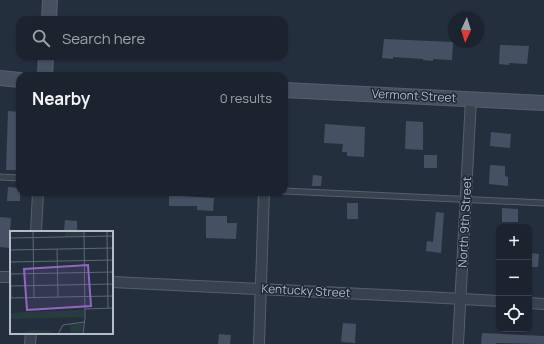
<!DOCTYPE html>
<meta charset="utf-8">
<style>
body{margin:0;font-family:Manrope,sans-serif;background:#242b36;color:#f1f3f6}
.controls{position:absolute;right:12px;bottom:12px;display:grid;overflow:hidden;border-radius:8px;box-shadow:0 1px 3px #0004}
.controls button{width:36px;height:36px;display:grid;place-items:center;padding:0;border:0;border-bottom:1px solid #39404a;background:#1b232e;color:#f1f3f6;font:20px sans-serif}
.compass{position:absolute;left:448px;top:12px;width:36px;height:36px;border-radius:50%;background:#1b232e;box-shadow:0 1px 3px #0004;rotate:184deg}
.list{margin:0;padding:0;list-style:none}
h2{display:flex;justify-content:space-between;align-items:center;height:52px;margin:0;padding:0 16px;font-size:17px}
h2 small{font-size:13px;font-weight:400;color:#a0a4aa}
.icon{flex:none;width:22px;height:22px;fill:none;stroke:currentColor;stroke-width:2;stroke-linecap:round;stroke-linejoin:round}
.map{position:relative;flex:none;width:544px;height:344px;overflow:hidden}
.search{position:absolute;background:#1b232e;box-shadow:0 1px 3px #0004;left:16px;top:16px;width:272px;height:44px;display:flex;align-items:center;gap:10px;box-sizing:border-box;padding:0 14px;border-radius:12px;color:#a0a4aa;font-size:15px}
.panel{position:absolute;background:#1b232e;box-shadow:0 1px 3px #0004;left:16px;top:72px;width:272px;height:124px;border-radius:12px}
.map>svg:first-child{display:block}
.building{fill:#455162}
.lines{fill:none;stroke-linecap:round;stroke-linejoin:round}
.lane-casing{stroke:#565f6c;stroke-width:7}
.street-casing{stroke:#565f6c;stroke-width:12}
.secondary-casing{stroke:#565f6c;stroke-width:16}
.lane{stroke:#38414e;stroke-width:5}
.street{stroke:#38414e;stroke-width:10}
.secondary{stroke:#465061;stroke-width:14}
.labels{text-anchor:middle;stroke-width:3;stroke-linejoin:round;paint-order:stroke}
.street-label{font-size:12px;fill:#b4bcc9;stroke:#1d2633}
.inset-road{fill:none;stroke:#5e6776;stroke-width:1}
.view{fill:#9266c3;fill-opacity:0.15;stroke:#9266c3;stroke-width:2}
.inset-edge{fill:none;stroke:#b4bcc9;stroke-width:2}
</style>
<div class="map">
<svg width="544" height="344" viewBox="0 0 544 344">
<rect width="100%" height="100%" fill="#242f3e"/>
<g class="building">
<polygon points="384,39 453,42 452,60 433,59 433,61 423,60 423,59 393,57 393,59 382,58"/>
<polygon points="500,45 529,46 527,64 509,63 509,65 499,64"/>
<polygon points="8,111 20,112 20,170 6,170"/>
<polygon points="406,121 423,122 423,150 405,149"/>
<polygon points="325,124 365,127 364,157 347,156 347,152 342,152 343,144 324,143"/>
<polygon points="491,132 511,134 510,148 490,146"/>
<rect x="424" y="155" width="13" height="13"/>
<polygon points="490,165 505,166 505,176 508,177 508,186 489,184"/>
<polygon points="313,175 322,176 321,186 312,186"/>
<polygon points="8,187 20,188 20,201 7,201"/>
<polygon points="169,194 182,194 182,196 214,198 213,211 197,210 197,206 169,206"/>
<rect x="347" y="203" width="11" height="16"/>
<polygon points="502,208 518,209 518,222 502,222"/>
<polygon points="436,212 444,213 441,253 426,251 427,241 433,242"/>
<polygon points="206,216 227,216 227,223 237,223 236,239 206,238"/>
<polygon points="0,217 11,218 9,248 0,247"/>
<polygon points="65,220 77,221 77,232 64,232"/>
<polygon points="529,253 539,254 538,267 529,267"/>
<polygon points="343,323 356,324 355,343 341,342"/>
<polygon points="482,333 544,336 544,344 496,343 496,344 481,344"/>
<polygon points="219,334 231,335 230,344 218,344"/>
</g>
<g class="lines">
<g class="lane-casing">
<g id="lane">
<polyline points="0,177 20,178"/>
<polyline points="284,191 544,203"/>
</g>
</g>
<g class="street-casing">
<g id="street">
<polyline points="36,232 38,192"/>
<polyline points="0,277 11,277"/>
<polyline points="112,282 426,297 499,301"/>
<polyline points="529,303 544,304"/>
<polyline points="30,344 31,333"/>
<polyline points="259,344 264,192"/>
<polyline points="458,344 471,99"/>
</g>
</g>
<g class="secondary-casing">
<g id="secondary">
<polyline points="49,20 50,0"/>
<polyline points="45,76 46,56"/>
<polyline points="0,78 20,80"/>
<polyline points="284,90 544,103"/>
</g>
</g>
<use href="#lane" class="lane"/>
<use href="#street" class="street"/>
<use href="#secondary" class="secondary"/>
</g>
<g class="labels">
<g class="street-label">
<text transform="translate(414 96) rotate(3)" y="4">Vermont Street</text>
<text transform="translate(465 222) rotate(-87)" y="4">North 9th Street</text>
<text transform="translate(306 291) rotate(3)" y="4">Kentucky Street</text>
</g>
</g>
<g transform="translate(10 231)">
<rect width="103" height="103" fill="#242f3e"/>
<path d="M55,0H73V5L55,6ZM74,79V86L0,88V83L13,81ZM73,92L72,103H60V93ZM23,99L42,100V102L9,103Z" fill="#263c3f"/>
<path class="inset-road" d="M0,0L1,67M23,0L24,67M97,0L98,77M0,7L103,5M47,18L48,66M0,19L103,17M0,31L103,29M0,43L103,41M0,55L103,53M0,67L103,65M75,78L103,77M48,103L53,94L74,91M73,103L75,87L74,0"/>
<path class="view" d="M78,34L81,75L17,79L14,38Z"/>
<rect width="103" height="103" class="inset-edge"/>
</g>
</svg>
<div class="controls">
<button>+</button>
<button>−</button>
<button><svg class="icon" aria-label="locate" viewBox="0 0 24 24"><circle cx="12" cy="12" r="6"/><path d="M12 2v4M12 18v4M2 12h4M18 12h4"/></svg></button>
</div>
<svg class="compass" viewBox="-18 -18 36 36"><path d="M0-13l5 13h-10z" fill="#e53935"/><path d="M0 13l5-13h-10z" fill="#a0a4aa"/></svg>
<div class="search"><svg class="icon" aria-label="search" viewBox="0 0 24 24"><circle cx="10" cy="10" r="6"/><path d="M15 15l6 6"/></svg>Search here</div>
<section class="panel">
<h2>Nearby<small>0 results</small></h2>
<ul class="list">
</ul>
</section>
</div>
